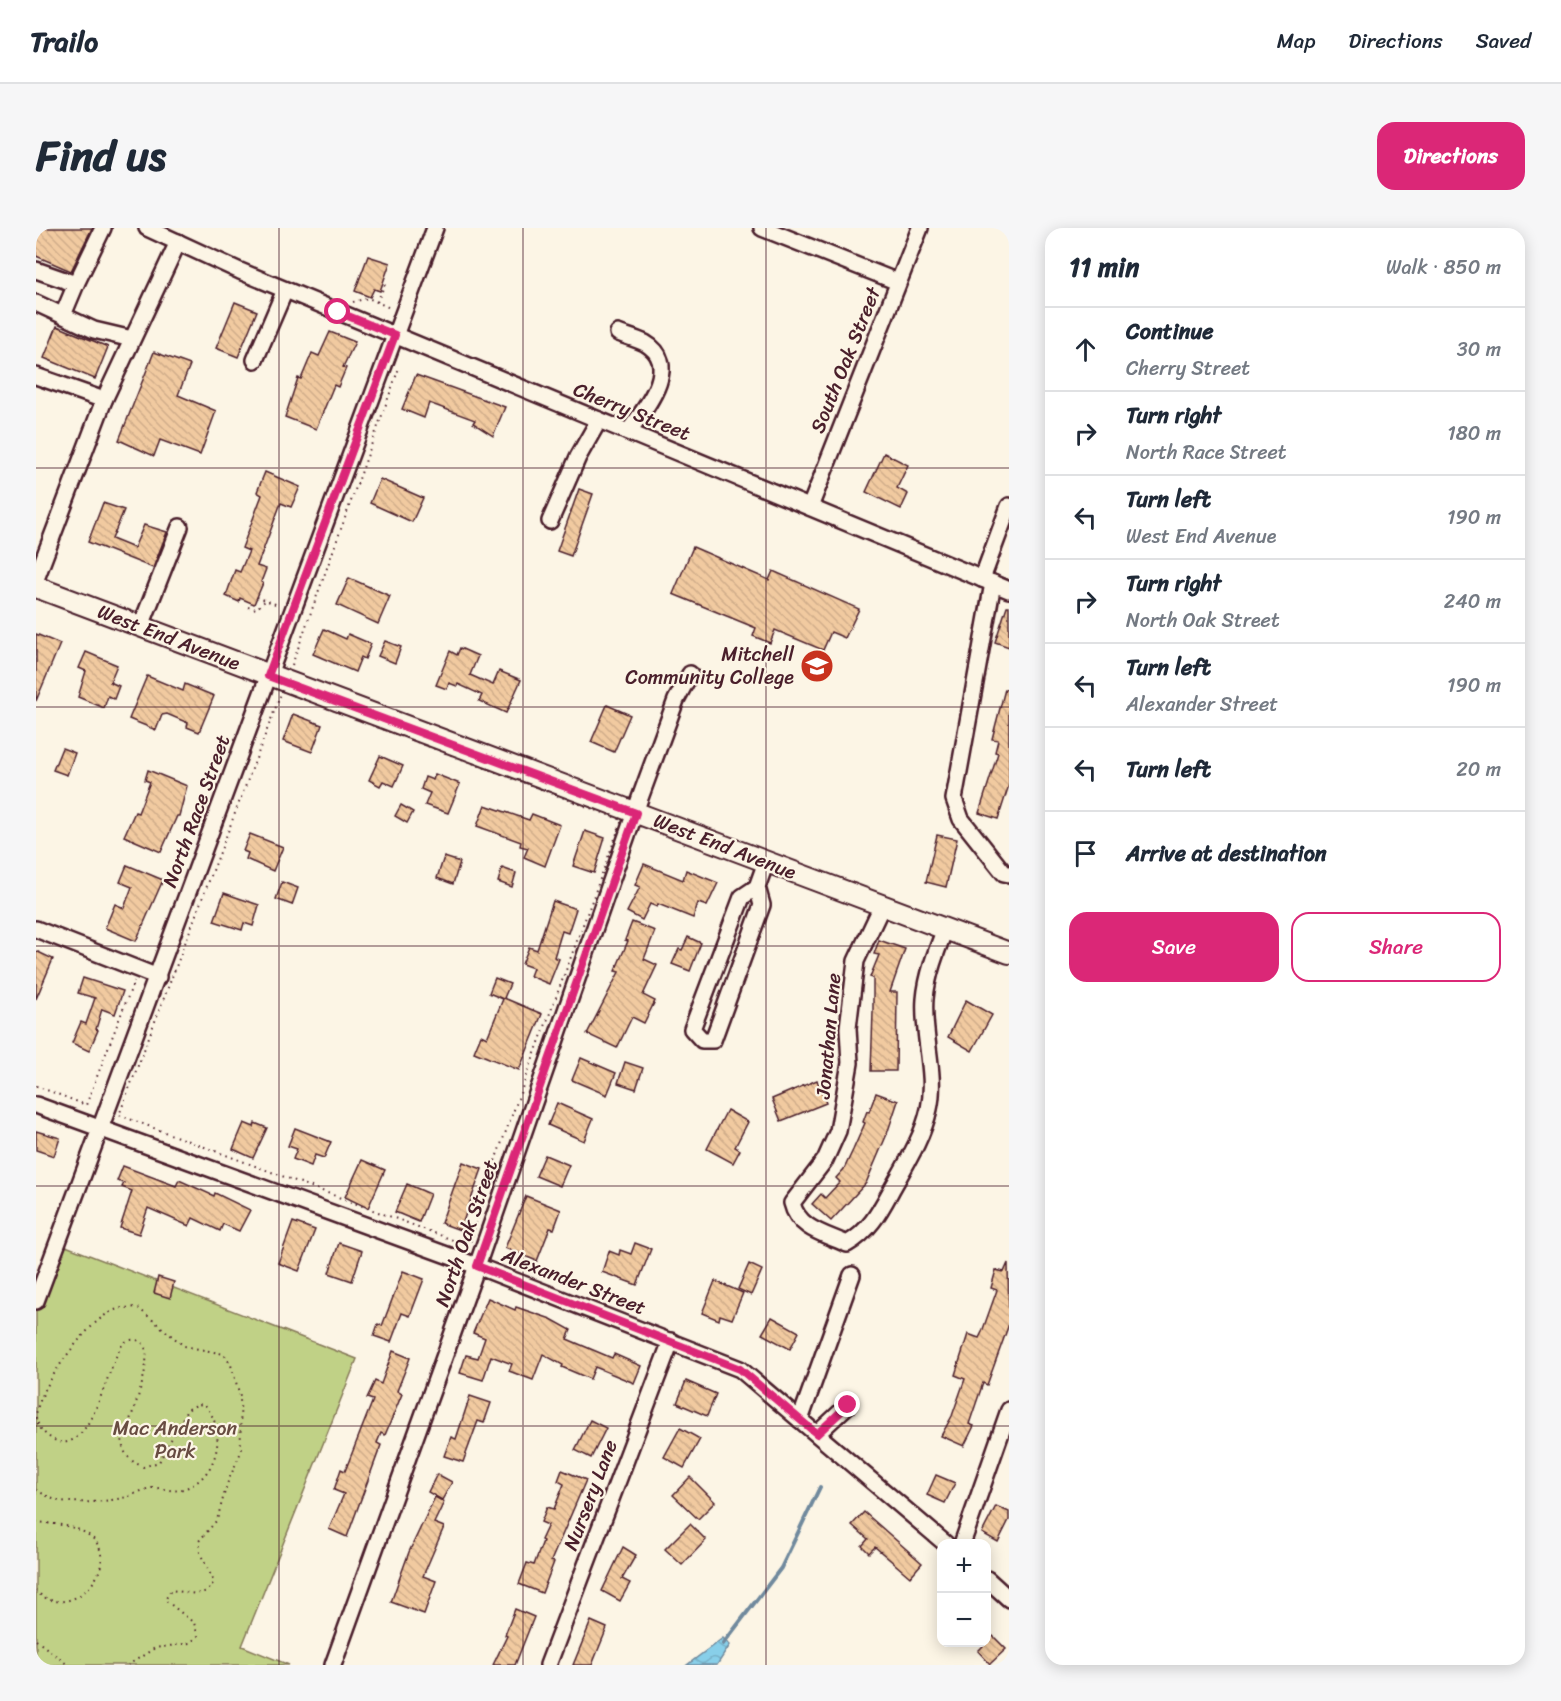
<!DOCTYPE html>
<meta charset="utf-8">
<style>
body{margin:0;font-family:Sriracha,sans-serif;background:#f6f6f7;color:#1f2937}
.controls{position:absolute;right:18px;bottom:18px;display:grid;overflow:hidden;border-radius:12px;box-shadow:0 3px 15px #0003}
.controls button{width:54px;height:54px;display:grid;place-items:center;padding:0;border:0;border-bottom:2px solid #e0e1e3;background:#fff;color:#1f2937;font:30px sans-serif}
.stop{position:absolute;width:18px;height:18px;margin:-14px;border:4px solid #db2777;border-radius:50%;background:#fff}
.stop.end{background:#db2777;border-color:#fff;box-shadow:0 2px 6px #0008}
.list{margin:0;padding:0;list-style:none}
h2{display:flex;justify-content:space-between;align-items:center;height:78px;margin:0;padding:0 24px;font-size:26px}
h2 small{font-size:20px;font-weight:400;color:#747a83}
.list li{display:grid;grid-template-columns:39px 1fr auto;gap:18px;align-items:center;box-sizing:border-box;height:84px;padding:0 24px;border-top:2px solid #e0e1e3}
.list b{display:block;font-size:22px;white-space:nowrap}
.list p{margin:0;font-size:20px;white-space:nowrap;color:#747a83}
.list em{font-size:20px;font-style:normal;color:#747a83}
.actions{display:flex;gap:12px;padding:18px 24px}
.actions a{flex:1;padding:14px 0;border:2px solid #db2777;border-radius:18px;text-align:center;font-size:21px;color:#db2777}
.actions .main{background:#db2777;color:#fff}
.icon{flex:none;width:33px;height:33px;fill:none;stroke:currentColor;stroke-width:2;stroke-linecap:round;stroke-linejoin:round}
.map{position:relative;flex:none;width:973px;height:1437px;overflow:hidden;border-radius:18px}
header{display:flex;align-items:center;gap:36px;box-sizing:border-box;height:84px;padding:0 30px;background:#fff;border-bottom:2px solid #e0e1e3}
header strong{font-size:28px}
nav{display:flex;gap:33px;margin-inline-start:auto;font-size:21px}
.intro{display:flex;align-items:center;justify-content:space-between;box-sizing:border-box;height:144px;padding:0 36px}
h1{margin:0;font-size:42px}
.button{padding:15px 27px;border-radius:18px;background:#db2777;color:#fff;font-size:21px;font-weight:700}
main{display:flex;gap:36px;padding:0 36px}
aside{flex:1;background:#fff;border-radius:18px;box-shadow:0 3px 15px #0003}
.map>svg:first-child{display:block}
.park{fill:#c0d186;stroke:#857858;stroke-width:1.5}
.water{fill:url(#water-waves);stroke:#6f899d;stroke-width:1.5}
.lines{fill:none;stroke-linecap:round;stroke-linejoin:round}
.stream{stroke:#6f899d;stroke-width:4}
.building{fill:url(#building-back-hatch);stroke:#4a1f2b;stroke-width:1.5}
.minor-casing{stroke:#4a1f2b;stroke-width:20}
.major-casing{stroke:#4a1f2b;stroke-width:24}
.path{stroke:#4a1f2b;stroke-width:2;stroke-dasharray:1.5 4.5;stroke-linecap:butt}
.minor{stroke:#fcf5e5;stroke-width:15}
.major{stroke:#fcf5e5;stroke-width:20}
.route{stroke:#db2777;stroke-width:8}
.grid{fill:none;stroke:#4a1f2b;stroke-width:1.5;stroke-opacity:0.55}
.labels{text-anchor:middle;stroke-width:4.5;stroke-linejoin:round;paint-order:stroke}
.street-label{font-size:20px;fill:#4a1f2b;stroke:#fcf5e5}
.poi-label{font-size:20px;fill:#4a1f2b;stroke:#fcf5e5;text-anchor:end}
.park-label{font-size:20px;fill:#684c42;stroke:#fcf5e5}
</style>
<header>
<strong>Trailo</strong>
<nav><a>Map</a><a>Directions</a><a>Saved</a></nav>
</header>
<div class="intro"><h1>Find us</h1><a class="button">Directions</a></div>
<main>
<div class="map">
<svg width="973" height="1437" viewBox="0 0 973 1437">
<defs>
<pattern id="water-waves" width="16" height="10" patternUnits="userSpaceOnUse" patternTransform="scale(1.5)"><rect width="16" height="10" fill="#88cfe9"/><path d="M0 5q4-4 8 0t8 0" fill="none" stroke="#77b1c8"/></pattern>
<pattern id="building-back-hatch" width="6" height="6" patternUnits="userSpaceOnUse" patternTransform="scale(1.5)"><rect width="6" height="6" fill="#f1caa0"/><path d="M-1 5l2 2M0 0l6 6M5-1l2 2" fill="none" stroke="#d0ad8a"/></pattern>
</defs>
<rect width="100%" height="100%" fill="#fcf5e5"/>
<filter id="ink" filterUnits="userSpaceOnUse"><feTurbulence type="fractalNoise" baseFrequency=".0167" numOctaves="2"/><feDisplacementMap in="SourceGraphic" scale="12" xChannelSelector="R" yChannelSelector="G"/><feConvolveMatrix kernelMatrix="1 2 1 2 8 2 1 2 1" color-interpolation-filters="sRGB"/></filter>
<g filter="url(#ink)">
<polygon class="park" points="22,1015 321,1131 206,1418 253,1437 0,1437 0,1072"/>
<polygon class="water" points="687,1410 694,1417 681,1437 651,1437"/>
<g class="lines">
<polyline class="stream" points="687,1416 745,1340 784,1259"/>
</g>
<g class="building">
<polygon points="0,0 56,0 35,43 0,28"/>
<polygon points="332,28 354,35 344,63 338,61 334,69 319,63"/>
<polygon points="199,74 221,83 202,129 180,120"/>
<polygon points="21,98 72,119 59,151 8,130"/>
<polygon points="294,104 319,114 307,139 310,140 302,159 298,157 280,201 249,189 262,150 265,151 276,125 283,128"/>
<polygon points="118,124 154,137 142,167 180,183 164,227 124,212 118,228 83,212"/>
<polygon points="380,147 469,179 457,208 437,195 439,192 393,175 388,190 366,181"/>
<polygon points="848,225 872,237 861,260 872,266 865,281 830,264"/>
<polygon points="229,244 264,259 255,279 245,275 221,338 230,341 225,354 227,355 218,376 204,370 203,374 190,368 199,342 204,344 213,323 206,320 226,267 221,264"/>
<polygon points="344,251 387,270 376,294 334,275"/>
<polygon points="543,261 557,266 535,328 521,323"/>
<polygon points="67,275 88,282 76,311 98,320 108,297 131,304 117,340 52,314"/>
<polygon points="657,319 733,352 737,343 823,381 809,410 795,404 787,422 739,402 734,415 717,408 720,400 637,366"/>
<polygon points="313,350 354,368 342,396 301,377"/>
<polygon points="971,378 973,378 973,419 959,414"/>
<polygon points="288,401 310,411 312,406 335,416 329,431 325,429 319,444 277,426"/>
<polygon points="0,406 24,416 0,473"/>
<polygon points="349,413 365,419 359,435 342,428"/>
<polygon points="424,420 442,428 434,447 457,457 463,443 485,452 470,485 443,473 446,467 422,456 421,458 413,455 411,461 400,457 414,423 421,427"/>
<polygon points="50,424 81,437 74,454 83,458 78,471 72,468 68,480 42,469 50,443 43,440"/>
<polygon points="111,448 147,463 149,456 178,468 163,504 151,499 152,495 131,486 126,487 120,502 93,491"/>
<polygon points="969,461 973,462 973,557 962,591 943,585 962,525 959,524 962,512 956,511"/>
<polygon points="571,477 594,487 578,524 555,514"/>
<polygon points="257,486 286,497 276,524 247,513"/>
<polygon points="26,520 39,525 31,547 17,542"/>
<polygon points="344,528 367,538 358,558 347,553 344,558 333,552"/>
<polygon points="112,542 151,558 143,588 141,588 125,624 88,608 99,584 102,585 114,554 109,552"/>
<polygon points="399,546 424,556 412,585 389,577 394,565 385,561 389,549 397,552"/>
<polygon points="365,577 377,584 371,595 359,588"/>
<polygon points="449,577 493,592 496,586 524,597 509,638 488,629 492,620 484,618 485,614 441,598"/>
<polygon points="549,603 569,610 558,645 537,638"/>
<polygon points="214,606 247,619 237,643 210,631 212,625 207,623"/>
<polygon points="901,607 921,611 910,659 890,654"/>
<polygon points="408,629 424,634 417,656 401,650"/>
<polygon points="608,636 647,652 650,642 682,655 671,678 662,675 657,690 622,676 621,679 614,676 606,692 591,684 604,659 599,657"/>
<polygon points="91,637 127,652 100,713 69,700 79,676 88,680 96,659 84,654"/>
<polygon points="466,640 480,645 476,659 462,654"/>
<polygon points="246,654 262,660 256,677 240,671"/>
<polygon points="188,665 223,677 217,698 208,695 206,702 178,693"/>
<polygon points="517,673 540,681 532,705 526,703 518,729 523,731 513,756 494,748 497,740 486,736 493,719 501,722"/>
<polygon points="596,694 619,703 608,731 621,737 607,767 619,773 608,795 596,789 581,820 551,806 583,744 579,743 592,713 589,712"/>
<polygon points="652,709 665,715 654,743 636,736 643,721 646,722"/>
<polygon points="843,712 869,721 854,764 861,764 860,843 835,843 837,784 837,750 834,749 843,727 838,726"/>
<polygon points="0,723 17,731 0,771"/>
<polygon points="47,750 87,763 79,786 66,781 60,801 62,802 53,823 36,815 45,794 50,796 59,770 42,765"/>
<polygon points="459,750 474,756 468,770 506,786 483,842 438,824 445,807 451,810 467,771 453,765"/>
<polygon points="930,772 956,787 936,823 912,809"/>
<polygon points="545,830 580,845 571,867 536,852"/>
<polygon points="589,834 607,840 600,861 582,855"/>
<polygon points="781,852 790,875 745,893 736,871"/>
<polygon points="840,865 862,873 851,906 830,955 795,993 776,976 785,966 789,970 804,954 800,950 808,941 817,922 829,895 827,894 831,883 833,884"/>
<polygon points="521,875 557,891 548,913 512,897"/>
<polygon points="691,882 712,894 699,919 704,922 697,935 671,921"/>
<polygon points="208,895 218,899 219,895 231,900 217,930 197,921"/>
<polygon points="259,900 295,914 288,930 279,927 275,938 257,931 261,921 252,918"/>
<polygon points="0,903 24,910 18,928 0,922"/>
<polygon points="509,927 533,937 524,958 500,948"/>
<polygon points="326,932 349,942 332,980 309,969"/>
<polygon points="427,934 446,941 424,1002 405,995"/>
<polygon points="87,938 140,958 143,952 178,968 179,965 214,982 203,1003 187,996 184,1003 157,990 153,998 112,980 103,1006 84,1000 96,963 86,959 88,955 81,953"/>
<polygon points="371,956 394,966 383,994 359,984"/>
<polygon points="490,968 525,982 518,1001 514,1000 501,1033 469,1020"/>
<polygon points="257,994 279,1002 263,1043 242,1035"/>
<polygon points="303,1015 326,1023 316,1053 293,1045"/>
<polygon points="599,1015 615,1021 601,1057 566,1044 573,1023 583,1027 584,1022 595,1026"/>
<polygon points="972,1035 973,1096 951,1157 947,1155 933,1196 938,1198 928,1218 905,1208 916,1188 929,1151 919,1147 932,1106 943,1110 946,1104 961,1062 955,1060 960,1042 968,1044"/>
<polygon points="713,1036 726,1042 715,1067 702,1061"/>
<polygon points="367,1043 388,1051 374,1088 366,1085 355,1114 338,1108 342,1096 346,1098"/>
<polygon points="122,1049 138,1054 134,1070 118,1065"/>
<polygon points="679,1053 707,1065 696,1091 684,1087 683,1092 666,1085"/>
<polygon points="452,1070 479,1082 480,1079 515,1091 535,1102 531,1111 576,1130 578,1126 605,1138 598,1155 559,1139 554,1151 526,1139 527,1137 507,1126 497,1152 473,1143 476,1136 455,1128 447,1152 424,1145 430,1127 442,1130 449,1110 437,1105"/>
<polygon points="736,1089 763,1104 754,1121 726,1106"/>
<polygon points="357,1123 374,1130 361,1163 366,1166 349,1207 345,1205 341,1215 345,1217 311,1309 293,1301 308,1266 298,1262 305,1241 309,1243 337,1172 331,1170 339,1153 345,1156"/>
<polygon points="650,1153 680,1166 671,1188 641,1175"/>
<polygon points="434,1168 455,1175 448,1195 442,1193 427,1234 408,1228 415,1209 420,1211"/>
<polygon points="554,1192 570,1200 555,1230 539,1222"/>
<polygon points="644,1200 664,1211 648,1240 628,1229"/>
<polygon points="526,1242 550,1252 515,1333 518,1334 506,1365 483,1356 491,1335 498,1337 507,1313 505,1312 512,1297 505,1294 511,1279 518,1281 528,1256 522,1253"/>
<polygon points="401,1246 416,1254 406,1272 392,1264"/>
<polygon points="900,1247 919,1255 909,1275 891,1267"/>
<polygon points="654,1249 679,1274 662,1291 637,1267"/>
<polygon points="399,1269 408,1274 398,1295 408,1299 387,1348 400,1353 388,1386 355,1374 373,1324"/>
<polygon points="960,1278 973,1284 973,1292 962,1314 946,1305"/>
<polygon points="828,1284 886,1335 874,1349 839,1319 833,1325 826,1318 832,1311 816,1297"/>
<polygon points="654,1296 670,1312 646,1337 629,1321"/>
<polygon points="587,1319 600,1327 586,1351 594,1355 584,1373 566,1363"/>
<polygon points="479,1381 498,1389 479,1437 457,1437 471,1408 469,1407"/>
<polygon points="555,1393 571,1400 556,1437 537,1437"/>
<polygon points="957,1408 970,1421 954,1436 942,1423"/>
</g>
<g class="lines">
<g class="minor-casing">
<g id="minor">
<polyline points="111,0 204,43 973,362"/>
<polyline points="726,0 862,54"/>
<polyline points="0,42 40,56 27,87"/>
<polyline points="40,56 67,0"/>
<polyline points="0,75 58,102 96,111"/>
<path d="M582,105C590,108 601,111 609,115C647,137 608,182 592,204"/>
<polyline points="219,132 249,62"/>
<polyline points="0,148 68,172 142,14"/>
<polyline points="774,279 884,0"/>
<polyline points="514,293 542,229 563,192"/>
<polyline points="0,351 68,172"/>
<polyline points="946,351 973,278"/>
<polyline points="957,355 918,571 925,591 968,645 973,646"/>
<polyline points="105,398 144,299"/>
<polyline points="721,659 726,677 677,812 666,812 656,801 706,669 721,659 730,634"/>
<path d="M846,678L820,733L812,800L814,835L802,903L789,932L756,975C762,1001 789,1006 811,1016C834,1003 844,983 856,961C870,936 887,909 893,881C901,846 886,807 889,771C891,747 900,724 909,701"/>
<polyline points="0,701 122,749"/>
<polyline points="0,877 441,1038 704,1141 910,1316"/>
<polyline points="0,1073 399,0"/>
<polyline points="764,1192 816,1047"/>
<polyline points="781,1206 812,1177"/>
<polyline points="926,1316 973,1182"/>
<polyline points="951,1351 973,1371"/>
<polyline points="297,1437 441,1038 604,570 640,472 654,446"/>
<polyline points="512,1437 635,1113"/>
</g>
</g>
<g class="major-casing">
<polyline id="major" points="0,359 973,725"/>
</g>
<g class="path">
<polyline points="317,74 332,70 354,80"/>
<polyline points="341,74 350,54"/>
<polyline points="221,369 242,377"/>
<polyline points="212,379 220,381 230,372"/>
<polyline points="256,437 363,140"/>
<polygon points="246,463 586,592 460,930 433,1018 83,887"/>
<polyline points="0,858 50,877 98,753"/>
<path d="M0,1262C6,1265 11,1268 17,1271C33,1277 73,1274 90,1269C98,1267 107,1261 116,1260C125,1259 135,1264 143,1262C181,1254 193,1205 169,1177L162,1176L151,1182L123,1234L107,1239C95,1233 88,1228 86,1214C91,1197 128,1115 100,1112C95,1111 90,1113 87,1116C70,1137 54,1241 12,1208C6,1204 1,1196 0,1189C0,1163 53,1090 79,1082C85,1079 94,1080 101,1079L148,1118L188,1126L195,1137L204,1168L205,1224L191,1256L181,1292L163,1313L164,1325L178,1354L172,1363L160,1366L135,1362L129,1372L158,1395L162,1408L154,1415L119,1420L92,1437"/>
<path d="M0,1294C19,1296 39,1297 54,1308C89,1335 36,1398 0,1363"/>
<polyline points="0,1412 32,1437"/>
</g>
<use href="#minor" class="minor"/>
<use href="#major" class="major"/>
</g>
</g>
<g class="lines" filter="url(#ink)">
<polyline class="route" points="302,84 359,107 232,448 600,585 441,1038 704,1141 781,1206 812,1177"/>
</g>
<path class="grid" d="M243,0V1437M487,0V1437M730,0V1437M0,240H973M0,479H973M0,718H973M0,958H973M0,1198H973"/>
<defs>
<g id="university-disc" transform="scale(1.725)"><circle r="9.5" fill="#c8321e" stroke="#fcf5e5"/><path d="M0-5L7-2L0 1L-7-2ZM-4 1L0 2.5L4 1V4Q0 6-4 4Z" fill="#fff"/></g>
</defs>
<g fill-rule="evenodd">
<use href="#university-disc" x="781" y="438"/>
</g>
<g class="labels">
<g class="street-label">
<text transform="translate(809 132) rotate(-68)" y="7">South Oak Street</text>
<text transform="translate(596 183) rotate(22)" y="7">Cherry Street</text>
<text transform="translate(133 409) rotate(21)" y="7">West End Avenue</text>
<text transform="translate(160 583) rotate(-70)" y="7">North Race Street</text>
<text transform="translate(689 618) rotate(21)" y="7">West End Avenue</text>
<text transform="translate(792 808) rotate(-85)" y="7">Jonathan Lane</text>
<text transform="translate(430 1005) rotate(-71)" y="7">North Oak Street</text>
<text transform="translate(538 1053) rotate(21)" y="7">Alexander Street</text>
<text transform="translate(554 1267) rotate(-69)" y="7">Nursery Lane</text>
</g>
<g class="poi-label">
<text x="758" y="433">Mitchell<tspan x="758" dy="23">Community College</tspan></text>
</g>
<g class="park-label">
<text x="139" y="1207">Mac Anderson<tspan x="139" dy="23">Park</tspan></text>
</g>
</g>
</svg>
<div class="controls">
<button>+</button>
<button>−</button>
</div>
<div class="stop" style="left:302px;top:84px"></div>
<div class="stop end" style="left:812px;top:1177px"></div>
</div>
<aside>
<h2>11 min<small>Walk · 850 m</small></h2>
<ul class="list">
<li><svg class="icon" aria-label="ahead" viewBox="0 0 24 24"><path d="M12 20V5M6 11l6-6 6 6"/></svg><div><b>Continue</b><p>Cherry Street</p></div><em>30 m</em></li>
<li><svg class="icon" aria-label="right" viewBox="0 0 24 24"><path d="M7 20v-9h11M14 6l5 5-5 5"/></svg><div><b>Turn right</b><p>North Race Street</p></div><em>180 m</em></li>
<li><svg class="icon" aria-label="left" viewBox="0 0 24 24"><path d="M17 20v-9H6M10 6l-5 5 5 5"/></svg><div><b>Turn left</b><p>West End Avenue</p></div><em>190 m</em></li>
<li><svg class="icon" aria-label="right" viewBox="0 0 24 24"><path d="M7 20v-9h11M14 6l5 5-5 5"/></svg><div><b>Turn right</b><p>North Oak Street</p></div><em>240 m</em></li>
<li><svg class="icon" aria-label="left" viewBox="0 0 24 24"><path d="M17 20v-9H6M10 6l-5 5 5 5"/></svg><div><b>Turn left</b><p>Alexander Street</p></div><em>190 m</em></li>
<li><svg class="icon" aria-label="left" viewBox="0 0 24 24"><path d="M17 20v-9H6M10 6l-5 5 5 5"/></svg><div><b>Turn left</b></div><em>20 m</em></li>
<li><svg class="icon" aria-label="arrive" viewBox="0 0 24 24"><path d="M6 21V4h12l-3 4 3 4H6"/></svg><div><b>Arrive at destination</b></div></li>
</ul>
<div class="actions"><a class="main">Save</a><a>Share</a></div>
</aside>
</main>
